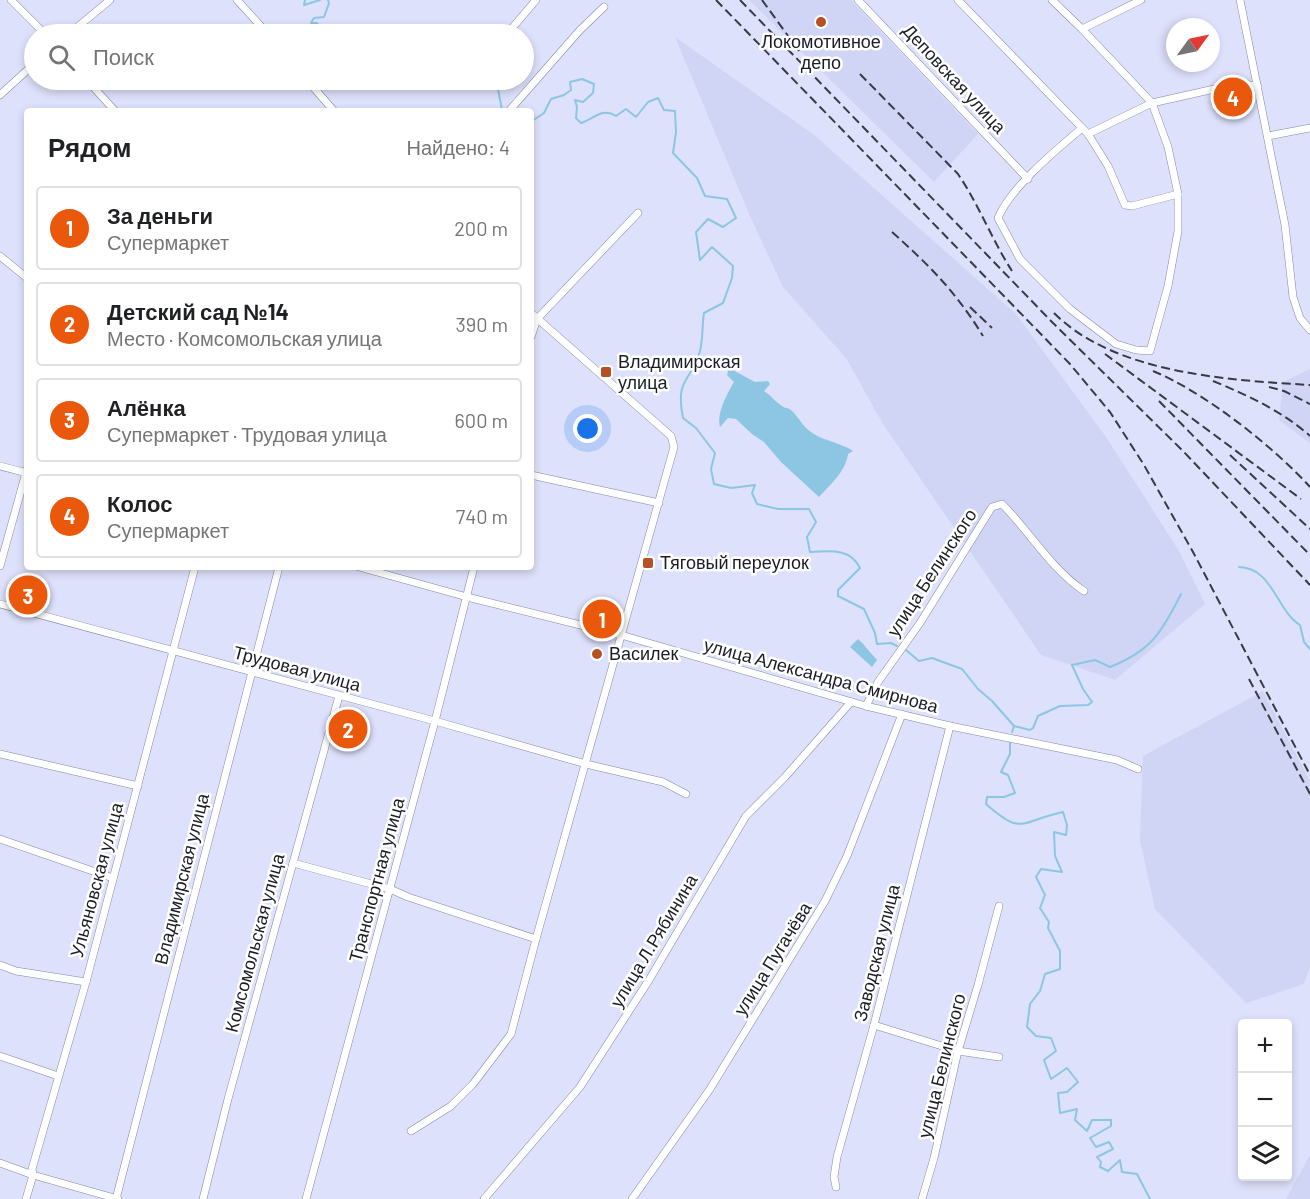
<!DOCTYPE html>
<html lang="ru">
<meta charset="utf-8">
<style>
body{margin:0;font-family:Barlow,sans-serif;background:#f2f2f2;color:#202124}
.controls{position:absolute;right:18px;bottom:18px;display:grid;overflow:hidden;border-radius:6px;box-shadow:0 3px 9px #0003}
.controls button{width:54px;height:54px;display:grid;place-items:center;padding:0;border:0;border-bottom:2px solid #e0e0e0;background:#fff;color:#202124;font:30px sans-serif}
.compass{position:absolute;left:1166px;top:18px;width:54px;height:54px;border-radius:50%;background:#fff;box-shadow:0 3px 9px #0003;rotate:57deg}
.you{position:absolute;left:588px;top:429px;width:21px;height:21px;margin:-15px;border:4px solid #fff;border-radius:50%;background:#1a73e8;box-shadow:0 0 0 9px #1a73e833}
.badge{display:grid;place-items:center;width:39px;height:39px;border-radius:50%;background:#ea580c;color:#fff;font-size:20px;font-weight:700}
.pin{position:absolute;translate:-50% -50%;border:3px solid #fff;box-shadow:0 2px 6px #0006}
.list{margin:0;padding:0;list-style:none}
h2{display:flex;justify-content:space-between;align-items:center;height:78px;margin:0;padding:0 24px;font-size:26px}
h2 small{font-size:20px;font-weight:400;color:#757577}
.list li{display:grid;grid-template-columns:39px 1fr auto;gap:18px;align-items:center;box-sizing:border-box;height:84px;margin:0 12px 12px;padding:0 12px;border:2px solid #e0e0e0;border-radius:6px}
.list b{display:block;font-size:22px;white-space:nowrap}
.list p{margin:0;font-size:20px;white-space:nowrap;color:#757577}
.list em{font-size:20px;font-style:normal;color:#757577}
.icon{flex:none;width:33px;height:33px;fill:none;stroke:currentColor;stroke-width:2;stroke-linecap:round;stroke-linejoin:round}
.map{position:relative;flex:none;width:1310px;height:1199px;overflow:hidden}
.search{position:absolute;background:#fff;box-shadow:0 3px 9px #0003;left:24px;top:24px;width:510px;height:66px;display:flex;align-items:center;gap:15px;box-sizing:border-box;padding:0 21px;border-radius:33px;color:#757577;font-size:22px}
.panel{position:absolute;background:#fff;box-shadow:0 3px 9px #0003;left:24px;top:108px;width:510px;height:462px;border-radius:6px}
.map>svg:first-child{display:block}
.built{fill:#d1d5f5}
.water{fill:#8cc6e3}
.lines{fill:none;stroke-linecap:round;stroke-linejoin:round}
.stream{stroke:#8cc6e3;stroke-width:2}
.minor-casing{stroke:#84879e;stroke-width:8}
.minor{stroke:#fff;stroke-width:7}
.rail{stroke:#393a46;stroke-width:2;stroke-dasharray:9 4.5;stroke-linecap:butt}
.poi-dot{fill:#b65124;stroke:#fff;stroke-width:2}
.labels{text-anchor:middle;stroke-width:5;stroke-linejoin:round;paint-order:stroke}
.poi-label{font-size:18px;fill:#1b1c25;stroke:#fff;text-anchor:start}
.street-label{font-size:18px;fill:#1b1c25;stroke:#fff}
</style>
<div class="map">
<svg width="1310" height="1199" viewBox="0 0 1310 1199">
<rect width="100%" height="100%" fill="#dee1fb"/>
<g class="built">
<polygon points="749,0 851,0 978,134 934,182"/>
<polygon points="675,37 813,134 1016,314 1106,437 1179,551 1205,604 1115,680 1041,655 883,424 846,358 783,287 750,216"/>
<polygon points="1310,369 1310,443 1279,420 1283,382"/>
<polygon points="1263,691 1310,781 1310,967 1304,984 1246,1003 1155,909 1140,840 1143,756"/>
<polygon points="1310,1155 1310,1199 1286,1199"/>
</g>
<g class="water">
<path d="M729,368L755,382L768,381L770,384L764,391C771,395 775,402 782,406C786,409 787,407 791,410C799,417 802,427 814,434C825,441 844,444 853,451L848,454C846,471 830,485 819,497L781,462L764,442L752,434L736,419L728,418L720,427C716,414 727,394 734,382L727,375Z"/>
<path d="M858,639C865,645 870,653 877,660L872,667L850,647Z"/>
</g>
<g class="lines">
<g class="stream">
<polyline points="305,0 304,5 320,0"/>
<polyline points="323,34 317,23 311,23 314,18 324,17 329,3 328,0"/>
<polyline points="393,34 402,25 410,27 413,34"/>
<polyline points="493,80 498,89 502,110"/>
<path d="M531,124L532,121L544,113L551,99L564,95L571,90L570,82L582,79L594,84L593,93L583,102L575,100L577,107L576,118L581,123C594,119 602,107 616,116L626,109L636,117L648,102L658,98L664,110L675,111L676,132L673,153L697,178L705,196L727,199L736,218L723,227L708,219L696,232L700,260L712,247L733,266L732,278L723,303L704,313C702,325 703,340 700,351C691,383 675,377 683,418L696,428L715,453L711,469L714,484L731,488L755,485L752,493L757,504L778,509H809L816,522L807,537L810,552C830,551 850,548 860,568L838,590V596L864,609L875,633L877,644L891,643L897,646"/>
<path d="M1239,567C1273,568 1276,610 1300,625L1304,642L1310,649"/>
<path d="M906,650L919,661L932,658L962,669L978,689L992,701L1014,726L1030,730L1033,728L1038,716L1060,706L1088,705L1092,702L1083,689L1072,665L1095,660L1110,667C1151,651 1162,632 1181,594"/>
<polyline points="1012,732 1014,726"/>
<path d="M1010,743V754L1001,772L1008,775L1015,793L1004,797H987L986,804C1023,837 1020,821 1063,812L1067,825L1066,835L1054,832L1055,856L1062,872L1041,869L1036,877L1045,895L1040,908L1049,922L1048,928L1060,951V969L1045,974L1040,991L1030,1004L1027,1027L1036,1036L1051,1038L1056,1051L1044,1060L1051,1079L1067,1068L1078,1082L1067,1092L1058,1093L1060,1113L1077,1109L1075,1120L1087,1131L1092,1120H1111V1126L1090,1138L1096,1147L1109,1142L1113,1149L1097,1157L1101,1162L1100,1167L1108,1171L1120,1160L1122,1172L1137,1174L1150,1199"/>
</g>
<g class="minor-casing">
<g id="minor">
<polyline points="11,0 45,34"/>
<polyline points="237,0 268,34"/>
<polyline points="858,0 1028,179"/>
<polyline points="958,0 1088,134 1108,166 1125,205 1132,206 1178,194"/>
<path d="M1052,0L1082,29L1152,103L1168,147L1178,194V231L1168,286L1150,351L1136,350L1116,344L1070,309L1020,259L998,218C1011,187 1056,150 1082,128"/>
<polyline points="1240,0 1285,225 1293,297 1300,318 1310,330"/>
<polyline points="1082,29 1141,0"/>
<polyline points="508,33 536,0"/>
<polyline points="69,34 110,0"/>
<polyline points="87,80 115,111"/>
<polyline points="307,80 334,111"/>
<polyline points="0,95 34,64"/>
<polyline points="509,111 580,30 604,7"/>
<polyline points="1088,134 1152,103 1241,83 1258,87"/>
<polyline points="1268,136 1310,128"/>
<polyline points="0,256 27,278"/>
<polyline points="531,337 537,319 638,213"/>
<polyline points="0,466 27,473"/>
<polyline points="531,475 659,503"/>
<polyline points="0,566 27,469"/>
<polyline points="359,567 467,597 621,635 866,706 950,726 1117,760 1138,769"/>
<polyline points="0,604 435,721 586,764 663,782 686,794"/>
<path d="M866,706L878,682L920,623L992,507L1002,504C1030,532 1051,569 1084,591"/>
<polyline points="0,754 138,786"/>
<polyline points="0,839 113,878"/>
<polyline points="293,863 390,889 408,897 536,939"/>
<polyline points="0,965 16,971 86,982"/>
<polyline points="874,1025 958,1051 999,1057"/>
<polyline points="0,1056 58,1076"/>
<polyline points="411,1131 451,1106 473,1084 511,1034 536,939 674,447 671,436 531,313"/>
<polyline points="0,1163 33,1175 118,1199"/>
<polyline points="836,1187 834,1177 837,1157 874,1025 950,726"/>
<polyline points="26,1199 33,1175 32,1169 86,982 195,567"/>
<polyline points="116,1199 279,567"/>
<polyline points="203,1199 228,1099 339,696"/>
<polyline points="306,1199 435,721 474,567"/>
<polyline points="484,1199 580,1087 649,980 746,816 785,777 851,702"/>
<polyline points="632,1199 710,1089 825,901 847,856 902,714"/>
<polyline points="922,1199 934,1158 958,1051 978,985 999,906"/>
</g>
</g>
<use href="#minor" class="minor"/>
<g class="rail">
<polyline points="716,0 1070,364 1110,412 1144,465 1193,552 1310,775"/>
<polyline points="740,0 1053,323 1183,451 1310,585"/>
<polyline points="762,0 799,51"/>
<path d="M860,74L958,174C979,205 992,240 1012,271"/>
<path d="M892,232C930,266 956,292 983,336"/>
<polyline points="970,307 992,328"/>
<path d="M1054,313C1115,374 1229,380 1310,385"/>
<polyline points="1105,354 1301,499"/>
<path d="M1153,371C1204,392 1273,446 1310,487"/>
<path d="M1213,381C1247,395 1282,411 1310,436"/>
<polyline points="1269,387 1284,391 1310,404"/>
<polyline points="1159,401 1310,555"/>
<polyline points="1230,455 1310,529"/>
<polyline points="1249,679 1310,794"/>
</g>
</g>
<g class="poi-dot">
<circle cx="821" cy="22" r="6"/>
<rect x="600" y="366" width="12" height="12" rx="3"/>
<rect x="642" y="557" width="12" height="12" rx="3"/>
<circle cx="597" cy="654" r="6"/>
</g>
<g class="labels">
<g class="poi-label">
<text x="821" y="48" text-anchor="middle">Локомотивное<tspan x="821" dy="21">депо</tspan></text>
<text x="618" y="368">Владимирская<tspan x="618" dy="21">улица</tspan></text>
<text x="660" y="569">Тяговый переулок</text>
<text x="609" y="660">Василек</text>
</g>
<g class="street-label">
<text transform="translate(954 79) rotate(47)" y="6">Деповская улица</text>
<text transform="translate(932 573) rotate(-57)" y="6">улица Белинского</text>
<text transform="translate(297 669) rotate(15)" y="6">Трудовая улица</text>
<text transform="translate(821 676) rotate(15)" y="6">улица Александра Смирнова</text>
<text transform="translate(182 879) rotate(-76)" y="6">Владимирская улица</text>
<text transform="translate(97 880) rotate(-75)" y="6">Ульяновская улица</text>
<text transform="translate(377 880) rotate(-75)" y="6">Транспортная улица</text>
<text transform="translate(654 941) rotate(-59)" y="6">улица Л.Рябинина</text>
<text transform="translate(255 943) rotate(-75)" y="6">Комсомольская улица</text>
<text transform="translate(877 953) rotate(-76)" y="6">Заводская улица</text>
<text transform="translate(773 959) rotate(-58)" y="6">улица Пугачёва</text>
<text transform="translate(942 1066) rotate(-76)" y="6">улица Белинского</text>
</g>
</g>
</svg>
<div class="controls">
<button>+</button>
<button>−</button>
<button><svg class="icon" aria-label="layers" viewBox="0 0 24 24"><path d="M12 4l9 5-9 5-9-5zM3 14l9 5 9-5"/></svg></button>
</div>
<svg class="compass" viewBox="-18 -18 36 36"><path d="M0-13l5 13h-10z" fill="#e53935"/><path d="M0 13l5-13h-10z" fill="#757577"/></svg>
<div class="you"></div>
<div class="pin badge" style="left:602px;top:619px">1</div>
<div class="pin badge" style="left:348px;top:729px">2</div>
<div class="pin badge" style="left:28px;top:595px">3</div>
<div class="pin badge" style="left:1233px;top:97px">4</div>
<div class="search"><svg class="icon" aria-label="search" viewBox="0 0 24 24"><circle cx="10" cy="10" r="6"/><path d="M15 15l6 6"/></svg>Поиск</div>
<section class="panel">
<h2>Рядом<small>Найдено: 4</small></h2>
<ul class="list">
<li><span class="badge">1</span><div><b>За деньги</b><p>Супермаркет</p></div><em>200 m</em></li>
<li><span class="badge">2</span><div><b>Детский сад №14</b><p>Место · Комсомольская улица</p></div><em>390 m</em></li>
<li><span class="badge">3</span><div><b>Алёнка</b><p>Супермаркет · Трудовая улица</p></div><em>600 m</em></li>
<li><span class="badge">4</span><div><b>Колос</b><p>Супермаркет</p></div><em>740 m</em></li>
</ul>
</section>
</div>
